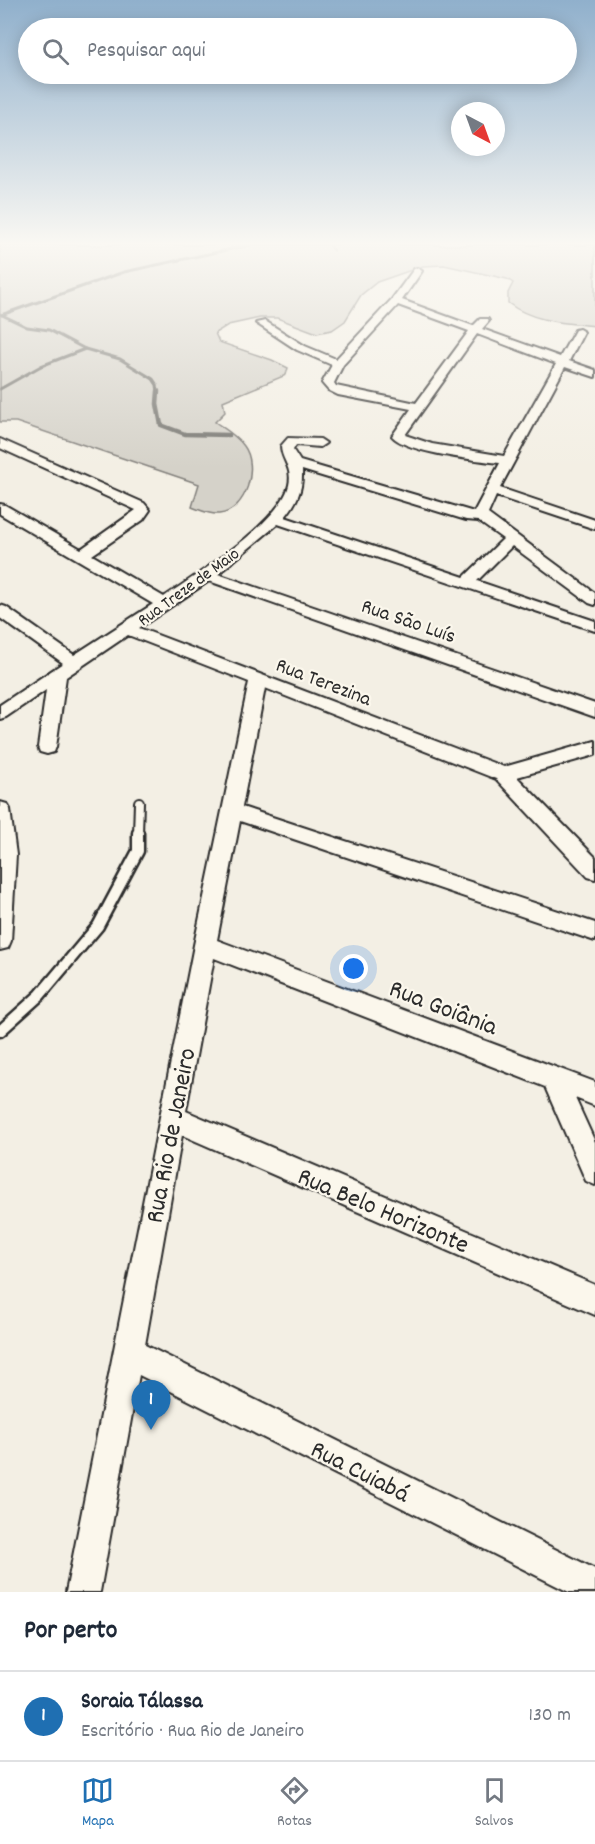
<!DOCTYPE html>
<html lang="pt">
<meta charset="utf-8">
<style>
body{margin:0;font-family:Dekko,sans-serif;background:#f2f2f3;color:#1f2937}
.compass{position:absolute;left:451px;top:102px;width:54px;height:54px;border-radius:50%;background:#fff;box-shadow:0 3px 15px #0003;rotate:139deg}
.you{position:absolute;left:354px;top:969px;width:21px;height:21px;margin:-15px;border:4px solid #fff;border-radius:50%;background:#1a73e8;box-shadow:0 0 0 9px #1a73e833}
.badge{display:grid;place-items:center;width:39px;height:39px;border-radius:50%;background:#1f6fb2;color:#fff;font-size:20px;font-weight:700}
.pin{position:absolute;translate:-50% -50px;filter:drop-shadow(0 2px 3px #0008)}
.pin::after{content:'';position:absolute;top:32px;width:21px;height:18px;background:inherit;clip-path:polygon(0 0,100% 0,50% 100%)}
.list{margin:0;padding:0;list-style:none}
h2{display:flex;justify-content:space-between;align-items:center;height:78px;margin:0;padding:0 24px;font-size:26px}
h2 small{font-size:20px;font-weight:400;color:#747a83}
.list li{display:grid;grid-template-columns:39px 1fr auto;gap:18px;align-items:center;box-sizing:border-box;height:90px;padding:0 24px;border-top:2px solid #e0e1e3}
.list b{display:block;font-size:22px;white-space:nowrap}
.list p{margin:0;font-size:20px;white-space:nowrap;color:#747a83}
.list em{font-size:20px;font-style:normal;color:#747a83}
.icon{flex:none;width:33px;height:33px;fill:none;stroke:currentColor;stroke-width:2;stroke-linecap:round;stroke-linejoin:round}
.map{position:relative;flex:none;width:595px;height:1592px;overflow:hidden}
.search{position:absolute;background:#fff;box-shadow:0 3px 15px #0003;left:18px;right:18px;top:18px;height:66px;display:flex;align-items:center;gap:15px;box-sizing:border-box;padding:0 21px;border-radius:33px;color:#747a83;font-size:22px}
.sheet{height:168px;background:#fff}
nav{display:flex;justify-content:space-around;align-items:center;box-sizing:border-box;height:84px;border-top:2px solid #e0e1e3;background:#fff;font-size:16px;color:#747a83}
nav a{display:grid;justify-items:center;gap:3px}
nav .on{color:#1f6fb2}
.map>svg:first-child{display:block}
.green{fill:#d5d2c9;stroke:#807e7a;stroke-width:1.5}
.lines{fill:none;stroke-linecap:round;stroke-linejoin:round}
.stream-far1{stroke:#787772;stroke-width:3}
.stream{stroke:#787772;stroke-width:4.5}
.lane-far1-casing{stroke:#2b2b2b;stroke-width:12}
.lane-casing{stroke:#2b2b2b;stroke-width:15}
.street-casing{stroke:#2b2b2b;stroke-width:4}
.lane-far1{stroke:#fbf7ec;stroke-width:8}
.lane{stroke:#fbf7ec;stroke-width:10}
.street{fill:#fbf7ec;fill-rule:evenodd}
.labels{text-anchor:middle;stroke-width:4.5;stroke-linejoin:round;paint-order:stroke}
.far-street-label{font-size:18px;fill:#2b2b2b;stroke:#fbf7ec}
.street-label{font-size:21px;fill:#2b2b2b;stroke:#fbf7ec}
.near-street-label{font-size:26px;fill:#2b2b2b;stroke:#fbf7ec}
</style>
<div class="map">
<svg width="595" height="1592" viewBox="0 0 595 1592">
<rect width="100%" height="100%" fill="#f3efe4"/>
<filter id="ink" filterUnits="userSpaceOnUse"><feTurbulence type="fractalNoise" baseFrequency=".0167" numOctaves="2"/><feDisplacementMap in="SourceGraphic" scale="12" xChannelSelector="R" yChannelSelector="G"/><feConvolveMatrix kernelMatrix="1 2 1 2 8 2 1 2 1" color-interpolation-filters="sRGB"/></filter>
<g filter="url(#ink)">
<path class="green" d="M0,245H595V326C565,323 533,322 508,303V293L513,283L507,279L444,265L423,266L377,282L361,295L345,321L332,330L317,333L277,318H260L228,325L215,333L219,342L272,360L288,368L286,375L223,401L225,412L215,422C225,429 237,436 244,446C259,466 247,511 219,514C210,515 200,510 192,507L199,484L16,422H0Z"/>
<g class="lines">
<g class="stream-far1">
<polyline points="330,245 333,250"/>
<polyline points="0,314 27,327 49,330 85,349 120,359 153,379 157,385 158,392"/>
<polyline points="1,315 124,272 250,245"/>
<polyline points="0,389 41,366 85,349"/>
</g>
<polyline class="stream" points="158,391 157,404 161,425 185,434 229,435"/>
<g class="lane-far1-casing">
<polyline id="lane-far1" points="138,834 139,802"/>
</g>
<g class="lane-casing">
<polyline id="lane" points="0,1031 40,995 98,926 138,851 138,833"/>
</g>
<g class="street-casing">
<g id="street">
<path d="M417,268L422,271L402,300L473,326L480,319H488L489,321L482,329L560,357L575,330L579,329L584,332L569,361L595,370V377L565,367L500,488L595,520V529L496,496L488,514L595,593V605L589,603L512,546L477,581L595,621V631L278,524L218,574L595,704V717L209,581L139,628L504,767L595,741V755L517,777L595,857V879L588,877L496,779L265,688L242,807L595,923V941L240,821L217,940L595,1082V1106L575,1098L595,1142V1185L586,1181L545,1087L214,958L186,1111L595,1285V1315L182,1135L145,1345L595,1569V1592H569L139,1375L100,1592H66L194,945L249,682L128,635L66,677L56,747L54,752L47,754L40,752L38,747L46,690L6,717L0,719V705L63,663L0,618V605L6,607L74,655L153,604L0,514V504L5,505L81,549L136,510L0,448V439L144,503L150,510L143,520L92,555L164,597C196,575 280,523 289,485C293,467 281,460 281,446L288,438L320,439L326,443L320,447L296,445L293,450L300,461L474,512L500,463C476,460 407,453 392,436L411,409L338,395L328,390L322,383L332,365L297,350L256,323L265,321L305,346L336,359L392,299L414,269ZM398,305L469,331L416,403L336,386L334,383L343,365ZM477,334L556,364L504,456L432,444L405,435ZM302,470L466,520L478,521L503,539L464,577L285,517C297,502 303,490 302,470Z"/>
<polygon points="0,802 7,804 10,809 16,855 11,941 8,948 0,950"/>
</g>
</g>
<use href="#lane-far1" class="lane-far1"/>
<use href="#lane" class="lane"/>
<use href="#street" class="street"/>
</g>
</g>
<linearGradient id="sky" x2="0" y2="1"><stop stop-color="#90b0cc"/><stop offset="0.52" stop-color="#faf8f3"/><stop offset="1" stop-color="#faf8f3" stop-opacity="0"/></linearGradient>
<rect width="595" height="468" fill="url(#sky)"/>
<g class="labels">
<g class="far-street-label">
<text transform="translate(188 586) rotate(-36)" y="6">Rua Treze de Maio</text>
</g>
<g class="street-label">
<text transform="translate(409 620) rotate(19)" y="7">Rua São Luís</text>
<text transform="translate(324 681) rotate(21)" y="7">Rua Terezina</text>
</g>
<g class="near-street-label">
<text transform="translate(444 1006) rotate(21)" y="9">Rua Goiânia</text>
<text transform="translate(169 1135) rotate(-79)" y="9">Rua Rio de Janeiro</text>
<text transform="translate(384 1209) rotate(23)" y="9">Rua Belo Horizonte</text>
<text transform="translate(361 1470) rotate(27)" y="9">Rua Cuiabá</text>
</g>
</g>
</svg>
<svg class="compass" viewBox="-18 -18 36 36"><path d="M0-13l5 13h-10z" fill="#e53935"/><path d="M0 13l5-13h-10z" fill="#747a83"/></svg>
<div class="you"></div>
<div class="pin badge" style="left:151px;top:1430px">1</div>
<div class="search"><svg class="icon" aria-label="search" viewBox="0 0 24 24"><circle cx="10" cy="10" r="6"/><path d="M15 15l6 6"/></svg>Pesquisar aqui</div>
</div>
<section class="sheet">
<h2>Por perto<small></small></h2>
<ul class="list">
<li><span class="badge">1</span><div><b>Soraia Tálassa</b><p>Escritório · Rua Rio de Janeiro</p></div><em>130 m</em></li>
</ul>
</section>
<nav>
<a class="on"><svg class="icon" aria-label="map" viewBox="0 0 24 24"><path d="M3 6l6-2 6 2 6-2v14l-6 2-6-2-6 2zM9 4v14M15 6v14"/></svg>Mapa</a>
<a><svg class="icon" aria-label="directions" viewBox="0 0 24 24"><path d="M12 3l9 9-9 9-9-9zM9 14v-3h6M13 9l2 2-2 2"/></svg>Rotas</a>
<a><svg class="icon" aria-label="saved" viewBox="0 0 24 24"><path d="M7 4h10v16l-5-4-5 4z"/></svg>Salvos</a>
</nav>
